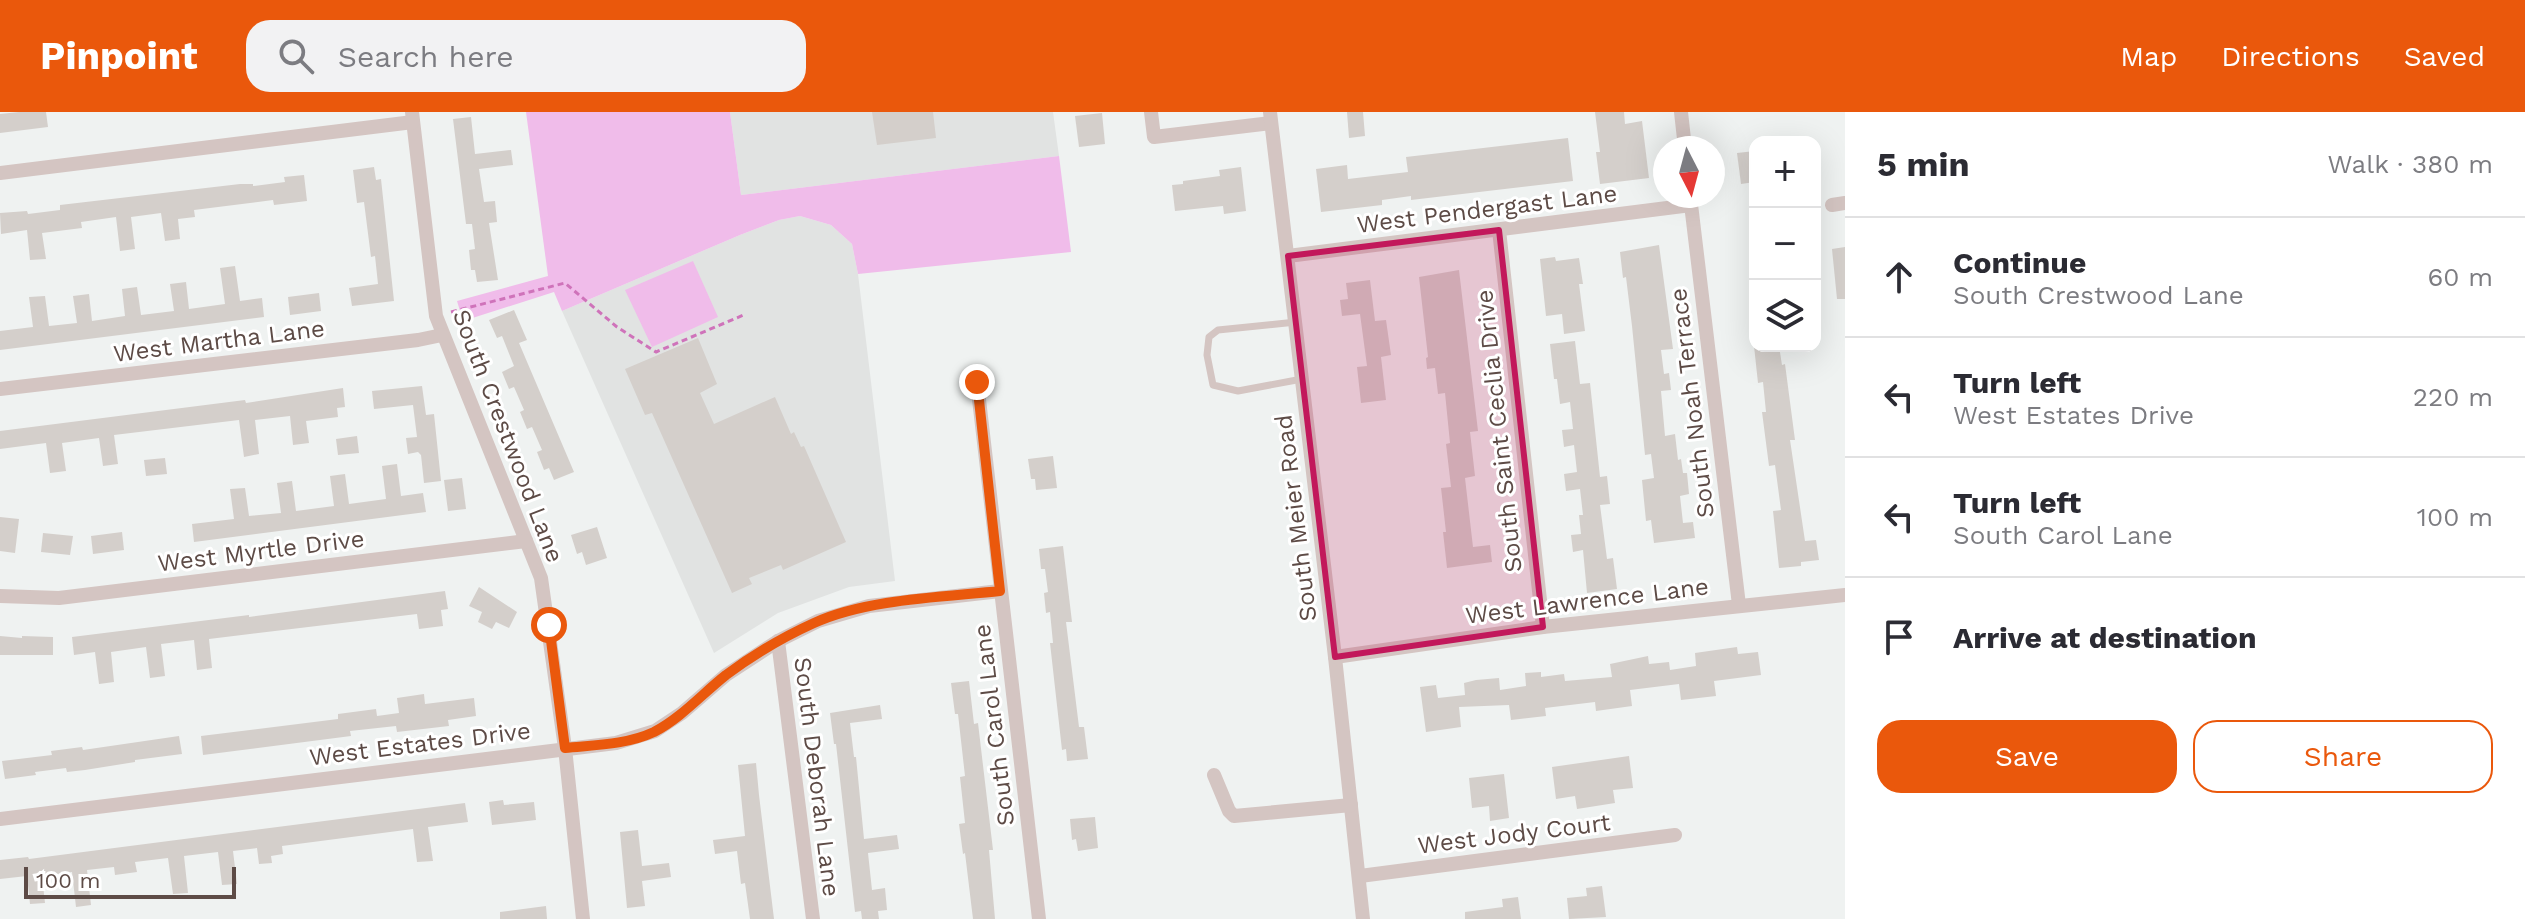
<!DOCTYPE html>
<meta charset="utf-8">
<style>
body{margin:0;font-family:"Work Sans",sans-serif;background:#f2f2f3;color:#2b2b33}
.controls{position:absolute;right:24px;top:24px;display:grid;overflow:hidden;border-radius:16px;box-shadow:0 8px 32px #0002}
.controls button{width:72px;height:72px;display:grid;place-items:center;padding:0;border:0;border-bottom:2px solid #e1e1e2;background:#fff;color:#2b2b33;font:40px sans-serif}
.compass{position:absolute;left:1653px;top:24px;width:72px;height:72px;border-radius:50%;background:#fff;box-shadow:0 8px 32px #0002;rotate:174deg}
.scale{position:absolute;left:24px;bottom:20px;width:212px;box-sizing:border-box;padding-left:8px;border:4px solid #5d4b46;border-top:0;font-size:22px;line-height:28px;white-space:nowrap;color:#5d4b46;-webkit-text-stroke:6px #fff;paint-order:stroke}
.stop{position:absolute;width:24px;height:24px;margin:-18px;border:6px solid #ea580c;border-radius:50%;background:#fff}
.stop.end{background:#ea580c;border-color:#fff;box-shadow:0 2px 8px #0008}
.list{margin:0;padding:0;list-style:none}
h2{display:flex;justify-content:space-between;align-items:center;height:104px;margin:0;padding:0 32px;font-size:34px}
h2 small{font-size:26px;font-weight:400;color:#7c7c81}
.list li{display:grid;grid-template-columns:52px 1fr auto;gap:24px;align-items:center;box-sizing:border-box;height:120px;padding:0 32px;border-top:2px solid #e1e1e2}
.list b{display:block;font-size:30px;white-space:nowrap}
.list p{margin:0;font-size:26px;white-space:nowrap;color:#7c7c81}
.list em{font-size:26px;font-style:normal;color:#7c7c81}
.actions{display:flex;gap:16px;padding:24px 32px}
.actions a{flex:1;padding:18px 0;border:2px solid #ea580c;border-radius:24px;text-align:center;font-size:28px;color:#ea580c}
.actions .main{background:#ea580c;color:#fff}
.icon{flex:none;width:44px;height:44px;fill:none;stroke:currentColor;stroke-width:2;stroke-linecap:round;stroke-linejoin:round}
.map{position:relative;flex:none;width:1845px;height:807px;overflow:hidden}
header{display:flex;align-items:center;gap:48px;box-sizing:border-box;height:112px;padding:0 40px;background:#ea580c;color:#fff}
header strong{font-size:38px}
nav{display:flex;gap:44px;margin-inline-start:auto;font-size:28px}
.search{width:560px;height:72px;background:#f2f2f3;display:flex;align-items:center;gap:20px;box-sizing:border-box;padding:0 28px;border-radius:24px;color:#7c7c81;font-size:30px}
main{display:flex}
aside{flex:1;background:#fff}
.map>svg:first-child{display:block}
.education{fill:#e1e3e2}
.green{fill:#f0bcea}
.building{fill:#d4cfcb}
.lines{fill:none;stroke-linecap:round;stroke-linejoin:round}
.path{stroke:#cf73ba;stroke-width:3;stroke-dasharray:6 4;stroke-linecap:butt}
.service{stroke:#d4c5c2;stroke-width:7}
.minor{stroke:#d4c5c2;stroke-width:14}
.route{stroke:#ea580c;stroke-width:10}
.marked{fill:#c2185b;fill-opacity:0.2;stroke:#c2185b;stroke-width:6;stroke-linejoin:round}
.labels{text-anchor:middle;stroke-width:6;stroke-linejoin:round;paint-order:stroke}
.street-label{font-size:24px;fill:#5d4b46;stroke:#fff}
</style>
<header>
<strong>Pinpoint</strong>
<div class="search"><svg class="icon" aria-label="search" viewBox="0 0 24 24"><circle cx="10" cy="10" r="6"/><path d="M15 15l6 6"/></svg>Search here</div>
<nav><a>Map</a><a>Directions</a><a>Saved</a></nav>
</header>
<main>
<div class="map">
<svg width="1845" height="807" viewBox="0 0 1845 807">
<rect width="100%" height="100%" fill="#eff2f1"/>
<g class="education">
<polygon points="730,0 1053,0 1059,44 741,83"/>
<polygon points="800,104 831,113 852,132 858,162 895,469 849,475 778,501 714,541 562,199 740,123 779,108"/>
</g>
<g class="green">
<polygon points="526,0 730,0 741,83 1059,44 1071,140 858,162 852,132 831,113 800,104 779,108 740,123 562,199 554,180 463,209 457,189 548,164"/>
<polygon points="693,149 718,205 652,235 625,178"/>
</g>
<g class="building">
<polygon points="19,0 46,0 48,15 0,21 0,2"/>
<polygon points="872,0 933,0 936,26 877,33"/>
<polygon points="1347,0 1363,0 1365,24 1349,26"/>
<polygon points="1595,0 1624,0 1625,12 1642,9 1649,66 1600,72 1596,40 1600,40"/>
<polygon points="1102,1 1105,32 1079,35 1075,4"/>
<polygon points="471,5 475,42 511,38 513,53 479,57 484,90 495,89 497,110 489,111 498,168 477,170 475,158 471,158 469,138 475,137 472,112 466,112 453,7"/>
<polygon points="1568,26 1573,69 1411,88 1411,84 1382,88 1382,93 1321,100 1316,57 1347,53 1348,67 1408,60 1406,45"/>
<polygon points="1755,39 1755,70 1741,72 1737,41"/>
<polygon points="374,55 376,68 381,67 394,189 352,194 349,176 378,172 375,144 371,145 364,90 357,91 353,58"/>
<polygon points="1241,55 1246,99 1224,102 1223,94 1175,99 1172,73 1183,72 1183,69 1220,64 1219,58"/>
<polygon points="304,63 307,89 274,93 273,88 194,98 195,105 178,107 180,127 165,129 161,101 131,105 135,137 120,139 116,105 81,110 82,116 42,121 46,147 30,148 27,118 1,122 0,101 27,99 28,102 60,98 60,93 240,72 253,72 253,74 285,70 284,65"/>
<polygon points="1659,133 1673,237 1661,238 1664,262 1669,261 1671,278 1661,279 1665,324 1675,322 1678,348 1681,347 1683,361 1687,361 1689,382 1680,384 1683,411 1693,410 1695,426 1654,431 1651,408 1646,409 1642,368 1654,366 1651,342 1645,343 1632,214 1626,165 1623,166 1620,140"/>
<polygon points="1845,135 1845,187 1837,187 1832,137"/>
<polygon points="1555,145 1556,149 1579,146 1583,172 1579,172 1585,219 1564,222 1562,202 1546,204 1540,147"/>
<polygon points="235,154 240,189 262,186 264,205 0,238 0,219 33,215 29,185 45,184 49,214 77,211 73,184 89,182 92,209 125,204 122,177 137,175 141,203 174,199 170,172 186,170 189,197 225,192 220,156"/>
<polygon points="1459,158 1478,319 1470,320 1475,364 1465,366 1473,435 1490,433 1492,450 1447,456 1443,420 1446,420 1441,376 1451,375 1446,332 1450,331 1445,281 1438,282 1435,256 1427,257 1426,246 1428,245 1419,165"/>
<polygon points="1370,168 1375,209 1386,208 1391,243 1381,245 1386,288 1361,291 1357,255 1367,254 1360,202 1342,204 1340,188 1348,187 1346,171"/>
<polygon points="319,181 321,199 290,203 288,185"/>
<polygon points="514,198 527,228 519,231 574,360 554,368 549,356 544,358 537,340 542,338 532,315 527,317 520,300 524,298 514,275 509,277 502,260 514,254 502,224 497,226 489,208"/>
<polygon points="698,226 717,272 700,281 714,312 775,285 791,322 794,320 801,335 804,334 846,430 783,458 781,453 749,466 752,472 732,481 652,301 645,303 625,257"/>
<polygon points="1575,229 1580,272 1590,271 1600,365 1607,364 1610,392 1600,393 1607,447 1613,446 1617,477 1587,481 1583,438 1573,440 1571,423 1581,422 1579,403 1583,403 1580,377 1566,379 1564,362 1577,360 1574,333 1564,335 1562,318 1573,317 1570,290 1560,292 1557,267 1554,267 1550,232"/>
<polygon points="1754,234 1779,234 1782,253 1785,252 1795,328 1790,328 1805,429 1816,428 1819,448 1801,450 1801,454 1779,456 1773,399 1781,398 1775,353 1769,354 1762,300 1766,300 1763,270 1758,271"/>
<polygon points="422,274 426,303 434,302 441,369 424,371 421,343 418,340 408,342 406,326 417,325 413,293 374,297 372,279"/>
<polygon points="343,276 345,295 337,296 338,305 306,309 309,331 293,333 290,304 255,308 259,342 244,345 239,308 114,323 118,352 103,354 99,326 62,331 66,359 50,361 46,331 0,337 0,319 245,288 246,291"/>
<polygon points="357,324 359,341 338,343 336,327"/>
<polygon points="1053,344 1057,376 1036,378 1035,367 1031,367 1028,347"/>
<polygon points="165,346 167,362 146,364 144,348"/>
<polygon points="397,352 401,384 423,381 426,400 194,430 192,412 234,407 230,377 245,376 249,404 281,401 277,371 292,369 296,399 334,394 330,364 345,362 349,392 386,387 382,354"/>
<polygon points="462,366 466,397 448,399 444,368"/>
<polygon points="0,405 19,407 15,441 0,439"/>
<polygon points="597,415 607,446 586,453 582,440 577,442 571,423"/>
<polygon points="122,420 124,438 93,442 91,424"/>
<polygon points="43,421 73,424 70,443 41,440"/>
<polygon points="1063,434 1072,510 1066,510 1079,615 1084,615 1088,647 1067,649 1066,637 1062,638 1050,531 1053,531 1050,500 1046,501 1044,481 1048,480 1045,457 1041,457 1039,437"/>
<polygon points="479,475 517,500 509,516 496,510 492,517 478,510 482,500 469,494"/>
<polygon points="445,479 448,497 441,498 443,514 419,517 417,502 209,527 212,556 197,558 194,528 161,532 165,564 150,566 146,535 111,540 114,570 99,572 95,540 74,543 72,525 249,503 249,505"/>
<polygon points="0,524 22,526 22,524 53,525 53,543 0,543"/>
<polygon points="1737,535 1738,542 1758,540 1761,563 1714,569 1716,584 1681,588 1679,572 1630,578 1632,594 1596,599 1595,590 1545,596 1546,604 1511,608 1509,593 1459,595 1461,615 1426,620 1420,575 1436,573 1438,586 1465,583 1464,571 1476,568 1499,566 1500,578 1526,574 1525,561 1541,560 1541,565 1564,562 1565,569 1612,565 1610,552 1648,544 1649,552 1669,550 1670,558 1696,554 1695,541"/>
<polygon points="969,569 974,612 978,611 993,738 989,738 995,807 973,807 965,741 963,742 959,712 965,711 960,665 965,664 958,602 955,602 951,571"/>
<polygon points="424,582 425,592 474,586 476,604 448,608 449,614 397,620 396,614 350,619 351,624 203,643 201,624 338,607 338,602 376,597 377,604 399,601 397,586"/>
<polygon points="880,593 882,607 850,611 854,645 856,645 864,727 897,723 899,737 868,741 872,778 885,776 887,798 878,799 879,807 862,807 861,799 855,800 836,632 834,632 830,601"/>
<polygon points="179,624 182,642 135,648 135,650 85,658 67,660 66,656 35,660 36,663 5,667 2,649 52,643 51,639 82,635 83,638"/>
<polygon points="1629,644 1633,676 1613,678 1615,691 1577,697 1575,684 1556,687 1552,655"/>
<polygon points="756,651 759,683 774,807 750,807 745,771 741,772 737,739 715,742 713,728 745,724 738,653"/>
<polygon points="1504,662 1509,706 1490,709 1489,694 1472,696 1469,666"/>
<polygon points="503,688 504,693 534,690 536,708 492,713 489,690"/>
<polygon points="465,691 468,710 428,715 433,749 417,750 413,717 282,734 283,742 271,744 272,751 259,752 257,736 233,739 237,772 222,773 218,740 184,744 188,781 173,782 168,746 135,750 137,760 115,763 114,755 87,758 91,793 76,795 72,760 42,764 45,791 30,792 27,764 0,767 0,748 28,745 29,747"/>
<polygon points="1095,705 1098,736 1078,739 1076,727 1072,728 1070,707"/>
<polygon points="638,718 642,754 669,751 671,765 642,769 645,794 627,796 620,720"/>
<polygon points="1602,774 1606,805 1569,807 1567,786 1587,784 1586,776"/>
<polygon points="1518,785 1521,807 1465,807 1465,800 1503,795 1502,787"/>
<polygon points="546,794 547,807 500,807 500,800"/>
</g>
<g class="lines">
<polyline class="path" points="451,200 565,171 617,215 656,240 746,202"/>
<polyline class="service" points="1296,210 1218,218 1209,225 1207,243 1213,273 1238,279 1302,267"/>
<g class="minor">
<polyline points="412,0 436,204 541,466 565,636 583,807"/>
<polyline points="1151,0 1154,25 1271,11"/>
<polyline points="1270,0 1335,545 1363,807"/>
<polyline points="1681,0 1685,36"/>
<polyline points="0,61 413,10"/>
<polyline points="1690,84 1739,493"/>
<polyline points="1832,93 1845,91"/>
<polyline points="1499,118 1543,515"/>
<polyline points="1288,144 1691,93"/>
<polyline points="977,270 1039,807"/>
<polyline points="0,277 418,228 442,223"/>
<polyline points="0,484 59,486 526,429"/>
<polyline points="778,529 813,807"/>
<polyline points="1335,545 1543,515 1845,483"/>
<polyline points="1214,663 1229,699 1234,704 1351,693"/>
<polyline points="0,707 616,631 655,619 682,601 726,563 778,529 818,509 869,494 1000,479"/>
<polyline points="1360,764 1675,723"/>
</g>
</g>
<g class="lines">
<path class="route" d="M549,513L565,636C594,633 626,633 654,620C681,606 702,582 726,563C753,543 783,525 814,511C866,487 943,485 1000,479L977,270"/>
</g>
<path class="marked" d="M1499,118L1543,515L1335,545L1288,144Z"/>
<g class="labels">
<g class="street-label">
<text transform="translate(1487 97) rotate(-7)" y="8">West Pendergast Lane</text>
<text transform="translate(219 229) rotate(-7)" y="8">West Martha Lane</text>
<text transform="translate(1692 291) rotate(-97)" y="8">South Noah Terrace</text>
<text transform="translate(1499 319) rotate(-96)" y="8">South Saint Ceclia Drive</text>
<text transform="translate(508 324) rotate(69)" y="8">South Crestwood Lane</text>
<text transform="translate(1296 406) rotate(-97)" y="8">South Meier Road</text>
<text transform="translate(261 439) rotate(-7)" y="8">West Myrtle Drive</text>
<text transform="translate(1587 489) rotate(-7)" y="8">West Lawrence Lane</text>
<text transform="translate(994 613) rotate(-97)" y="8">South Carol Lane</text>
<text transform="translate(420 632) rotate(-7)" y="8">West Estates Drive</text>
<text transform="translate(817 665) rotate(83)" y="8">South Deborah Lane</text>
<text transform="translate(1514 722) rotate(-7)" y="8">West Jody Court</text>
</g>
</g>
</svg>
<div class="controls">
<button>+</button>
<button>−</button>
<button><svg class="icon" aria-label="layers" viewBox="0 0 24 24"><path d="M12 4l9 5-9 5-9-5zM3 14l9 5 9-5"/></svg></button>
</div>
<svg class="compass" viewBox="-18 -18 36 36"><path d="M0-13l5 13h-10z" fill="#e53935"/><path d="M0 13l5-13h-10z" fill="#7c7c81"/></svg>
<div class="scale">100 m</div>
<div class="stop" style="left:549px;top:513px"></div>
<div class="stop end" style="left:977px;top:270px"></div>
</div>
<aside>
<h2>5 min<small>Walk · 380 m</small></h2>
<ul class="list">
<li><svg class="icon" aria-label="ahead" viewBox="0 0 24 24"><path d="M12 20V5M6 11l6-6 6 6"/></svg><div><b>Continue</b><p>South Crestwood Lane</p></div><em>60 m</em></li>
<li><svg class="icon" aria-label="left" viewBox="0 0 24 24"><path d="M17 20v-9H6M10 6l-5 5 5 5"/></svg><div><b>Turn left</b><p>West Estates Drive</p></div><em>220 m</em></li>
<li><svg class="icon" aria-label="left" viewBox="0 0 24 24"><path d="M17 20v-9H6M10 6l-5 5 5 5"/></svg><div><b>Turn left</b><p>South Carol Lane</p></div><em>100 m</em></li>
<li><svg class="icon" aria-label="arrive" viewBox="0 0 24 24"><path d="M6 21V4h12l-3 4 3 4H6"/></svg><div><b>Arrive at destination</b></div></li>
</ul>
<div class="actions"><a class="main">Save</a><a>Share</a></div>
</aside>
</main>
